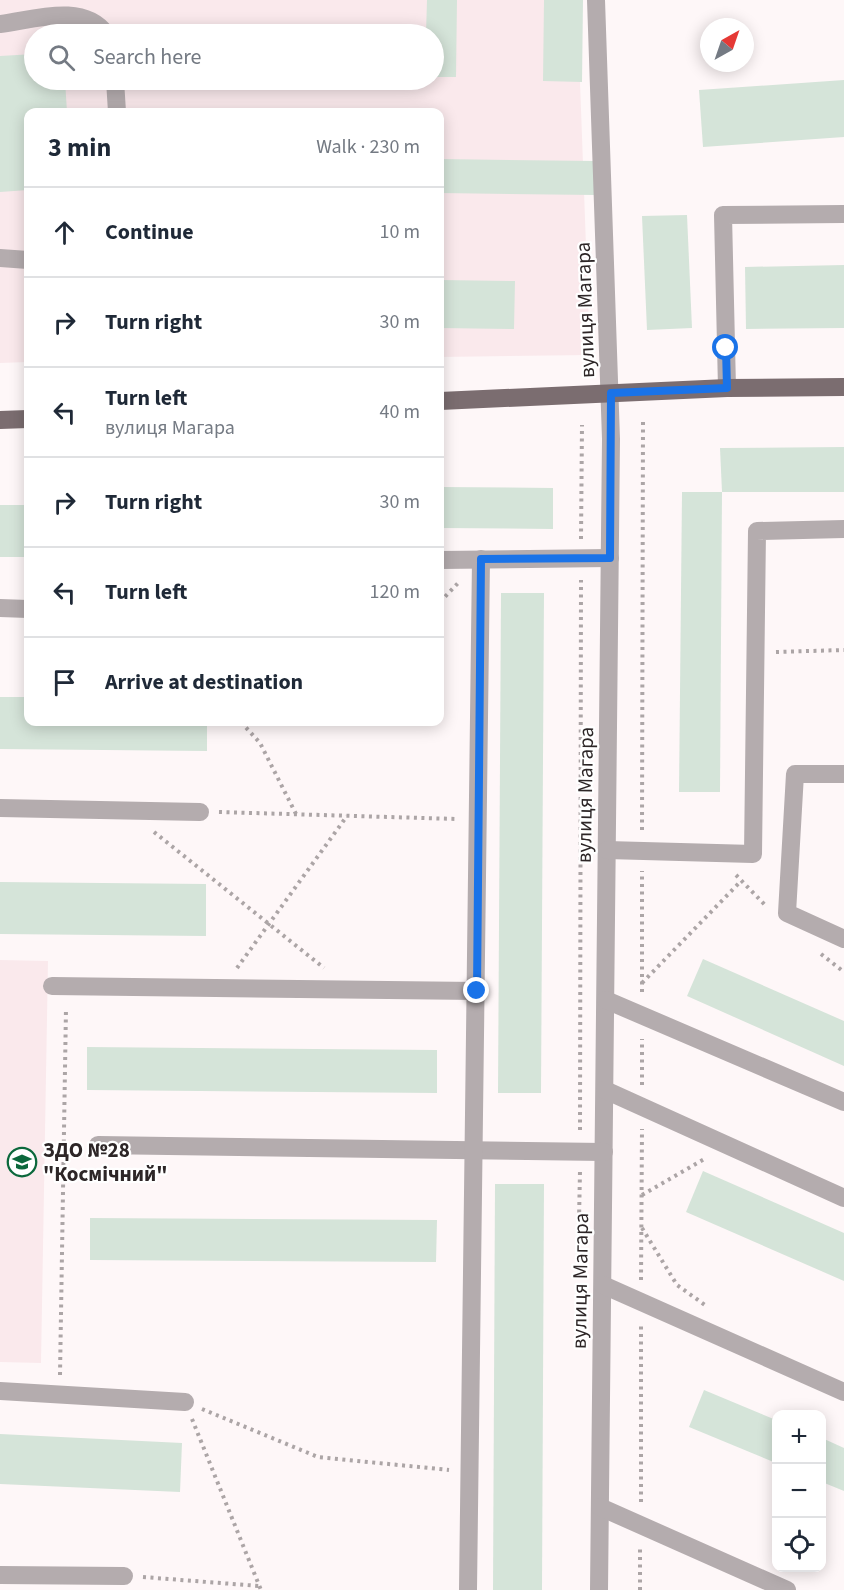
<!DOCTYPE html>
<meta charset="utf-8">
<style>
body{margin:0;font-family:"Source Sans 3",sans-serif;background:#f6f6f7;color:#1f2937}
.controls{position:absolute;right:18px;bottom:18px;display:grid;overflow:hidden;border-radius:12px;box-shadow:0 3px 15px #0003}
.controls button{width:54px;height:54px;display:grid;place-items:center;padding:0;border:0;border-bottom:2px solid #e0e1e3;background:#fff;color:#1f2937;font:30px sans-serif}
.compass{position:absolute;left:700px;top:18px;width:54px;height:54px;border-radius:50%;background:#fff;box-shadow:0 3px 15px #0003;rotate:40deg}
.stop{position:absolute;width:18px;height:18px;margin:-14px;border:4px solid #1a73e8;border-radius:50%;background:#fff}
.stop.end{background:#1a73e8;border-color:#fff;box-shadow:0 2px 6px #0008}
.list{margin:0;padding:0;list-style:none}
h2{display:flex;justify-content:space-between;align-items:center;height:78px;margin:0;padding:0 24px;font-size:26px}
h2 small{font-size:20px;font-weight:400;color:#747a83}
.list li{display:grid;grid-template-columns:39px 1fr auto;gap:18px;align-items:center;box-sizing:border-box;height:90px;padding:0 24px;border-top:2px solid #e0e1e3}
.list b{display:block;font-size:22px;white-space:nowrap}
.list p{margin:0;font-size:20px;white-space:nowrap;color:#747a83}
.list em{font-size:20px;font-style:normal;color:#747a83}
.icon{flex:none;width:33px;height:33px;fill:none;stroke:currentColor;stroke-width:2;stroke-linecap:round;stroke-linejoin:round}
.map{position:relative;flex:none;width:844px;height:1590px;overflow:hidden}
.search{position:absolute;background:#fff;box-shadow:0 3px 15px #0003;left:24px;top:24px;width:420px;height:66px;display:flex;align-items:center;gap:15px;box-sizing:border-box;padding:0 21px;border-radius:33px;color:#747a83;font-size:22px}
.panel{position:absolute;background:#fff;box-shadow:0 3px 15px #0003;left:24px;top:108px;width:420px;height:618px;border-radius:12px}
.map>svg:first-child{display:block}
.built{fill:#fae9ec;fill-rule:evenodd}
.building{fill:#d5e4d9}
.lines{fill:none;stroke-linecap:round;stroke-linejoin:round}
.path{stroke:#aca5a6;stroke-width:4;stroke-dasharray:3 4.5;stroke-linecap:butt}
.minor{stroke:#b4acae;stroke-width:18}
.major{stroke:#7b6d70;stroke-width:18}
.route{stroke:#1a73e8;stroke-width:8}
.labels{text-anchor:middle;stroke-width:4.5;stroke-linejoin:round;paint-order:stroke}
.street-label{font-size:21px;fill:#2d2627;stroke:#fff}
.poi-label{font-size:21px;font-weight:bold;fill:#2d2627;stroke:#fff;text-anchor:start}
</style>
<div class="map">
<svg width="844" height="1590" viewBox="0 0 844 1590">
<rect width="100%" height="100%" fill="#fef7f8"/>
<g class="built">
<path d="M0,0H577L590,355L440,357V112H28V362L0,363ZM34,34H434V80H34Z"/>
<polygon points="0,960 48,961 41,1363 0,1362"/>
</g>
<g class="building">
<polygon points="427,0 457,0 456,77 434,77 434,34 426,34"/>
<polygon points="544,0 583,0 582,82 543,81"/>
<polygon points="34,54 34,80 65,80 67,112 28,112 28,190 0,192 0,56"/>
<polygon points="844,80 844,137 703,147 699,90"/>
<polygon points="440,159 595,161 595,195 440,193"/>
<polygon points="687,215 692,328 647,330 642,216"/>
<polygon points="844,265 844,328 746,329 745,267"/>
<polygon points="440,280 515,281 514,329 440,328"/>
<polygon points="844,447 844,492 722,492 720,448"/>
<polygon points="440,487 553,488 553,529 440,528"/>
<polygon points="682,492 722,492 720,792 679,792"/>
<rect x="0" y="505" width="28" height="52"/>
<polygon points="501,593 544,593 541,1093 498,1093"/>
<polygon points="0,697 28,697 28,722 207,722 207,751 0,749"/>
<polygon points="0,882 206,884 206,936 0,934"/>
<polygon points="703,959 844,1021 844,1066 687,996"/>
<polygon points="87,1047 437,1050 437,1093 87,1090"/>
<polygon points="703,1171 844,1233 844,1281 686,1212"/>
<polygon points="495,1184 544,1184 542,1590 493,1590"/>
<polygon points="90,1218 437,1220 436,1262 90,1260"/>
<polygon points="704,1390 776,1420 776,1463 689,1427"/>
<polygon points="0,1434 182,1443 180,1492 0,1484"/>
<polygon points="822,1438 844,1448 844,1491 822,1482"/>
</g>
<g class="lines">
<g class="path">
<polyline points="581,539 582,425"/>
<polyline points="440,602 460,581"/>
<polyline points="776,652 844,650"/>
<polyline points="241,722 260,743 296,814"/>
<polyline points="219,812 457,819"/>
<polyline points="642,830 643,422"/>
<polyline points="154,832 324,968"/>
<polyline points="736,875 766,906"/>
<polyline points="821,954 844,972"/>
<polyline points="237,968 347,816"/>
<polyline points="642,983 741,881"/>
<polyline points="642,992 642,871"/>
<polyline points="642,1085 642,1039"/>
<polyline points="580,1130 581,580"/>
<polyline points="64,1144 80,1145"/>
<polyline points="642,1195 706,1158"/>
<polyline points="579,1220 580,1171"/>
<polyline points="642,1228 677,1285 705,1305"/>
<polyline points="641,1280 642,1129"/>
<polyline points="60,1375 66,1008"/>
<polyline points="202,1409 318,1457 449,1470"/>
<polyline points="192,1419 261,1590"/>
<polyline points="641,1502 641,1324"/>
<polyline points="143,1577 259,1586"/>
<polyline points="640,1590 640,1546"/>
</g>
<g class="minor">
<polyline points="596,0 611,439 599,1590"/>
<path d="M0,24C33,20 83,2 106,34"/>
<polyline points="115,80 117,112"/>
<polyline points="0,258 28,260"/>
<polyline points="727,388 723,215 844,214"/>
<polyline points="440,560 610,558"/>
<polyline points="0,608 28,609"/>
<polyline points="844,774 795,774 787,913 844,939"/>
<polyline points="0,808 200,812"/>
<polyline points="607,850 753,854 757,531 844,529"/>
<polyline points="52,986 477,991"/>
<polyline points="606,1000 844,1102"/>
<polyline points="605,1090 844,1198"/>
<polyline points="98,1145 604,1152"/>
<polyline points="603,1285 844,1392"/>
<polyline points="0,1391 185,1402"/>
<polyline points="600,1507 787,1590"/>
<polyline points="0,1575 124,1576"/>
<polyline points="468,1590 481,559"/>
</g>
<g class="major">
<polyline points="440,401 727,388 844,387"/>
<polyline points="0,420 28,419"/>
</g>
</g>
<g class="lines">
<polyline class="route" points="477,991 481,559 610,558 611,393 727,388 726,348"/>
</g>
<defs>
<g id="school-ring" transform="scale(1.5)"><circle r="9.5" fill="#fff" stroke="#0b683c" stroke-width="1.5"/><path d="M0-5L7-2L0 1L-7-2ZM-4 1L0 2.5L4 1V4Q0 6-4 4Z" fill="#0b683c"/></g>
</defs>
<g fill-rule="evenodd">
<use href="#school-ring" x="22" y="1162"/>
</g>
<g class="labels">
<g class="street-label">
<text transform="translate(585 310) rotate(-92)" y="7">вулиця Магара</text>
<text transform="translate(585 795) rotate(-89)" y="7">вулиця Магара</text>
<text transform="translate(580 1281) rotate(-89)" y="7">вулиця Магара</text>
</g>
<g class="poi-label">
<text x="43" y="1157">ЗДО №28<tspan x="43" dy="24">"Космічний"</tspan></text>
</g>
</g>
</svg>
<div class="controls">
<button>+</button>
<button>−</button>
<button><svg class="icon" aria-label="locate" viewBox="0 0 24 24"><circle cx="12" cy="12" r="6"/><path d="M12 2v4M12 18v4M2 12h4M18 12h4"/></svg></button>
</div>
<svg class="compass" viewBox="-18 -18 36 36"><path d="M0-13l5 13h-10z" fill="#e53935"/><path d="M0 13l5-13h-10z" fill="#747a83"/></svg>
<div class="stop" style="left:726px;top:348px"></div>
<div class="stop end" style="left:477px;top:991px"></div>
<div class="search"><svg class="icon" aria-label="search" viewBox="0 0 24 24"><circle cx="10" cy="10" r="6"/><path d="M15 15l6 6"/></svg>Search here</div>
<section class="panel">
<h2>3 min<small>Walk · 230 m</small></h2>
<ul class="list">
<li><svg class="icon" aria-label="ahead" viewBox="0 0 24 24"><path d="M12 20V5M6 11l6-6 6 6"/></svg><div><b>Continue</b></div><em>10 m</em></li>
<li><svg class="icon" aria-label="right" viewBox="0 0 24 24"><path d="M7 20v-9h11M14 6l5 5-5 5"/></svg><div><b>Turn right</b></div><em>30 m</em></li>
<li><svg class="icon" aria-label="left" viewBox="0 0 24 24"><path d="M17 20v-9H6M10 6l-5 5 5 5"/></svg><div><b>Turn left</b><p>вулиця Магара</p></div><em>40 m</em></li>
<li><svg class="icon" aria-label="right" viewBox="0 0 24 24"><path d="M7 20v-9h11M14 6l5 5-5 5"/></svg><div><b>Turn right</b></div><em>30 m</em></li>
<li><svg class="icon" aria-label="left" viewBox="0 0 24 24"><path d="M17 20v-9H6M10 6l-5 5 5 5"/></svg><div><b>Turn left</b></div><em>120 m</em></li>
<li><svg class="icon" aria-label="arrive" viewBox="0 0 24 24"><path d="M6 21V4h12l-3 4 3 4H6"/></svg><div><b>Arrive at destination</b></div></li>
</ul>
</section>
</div>
